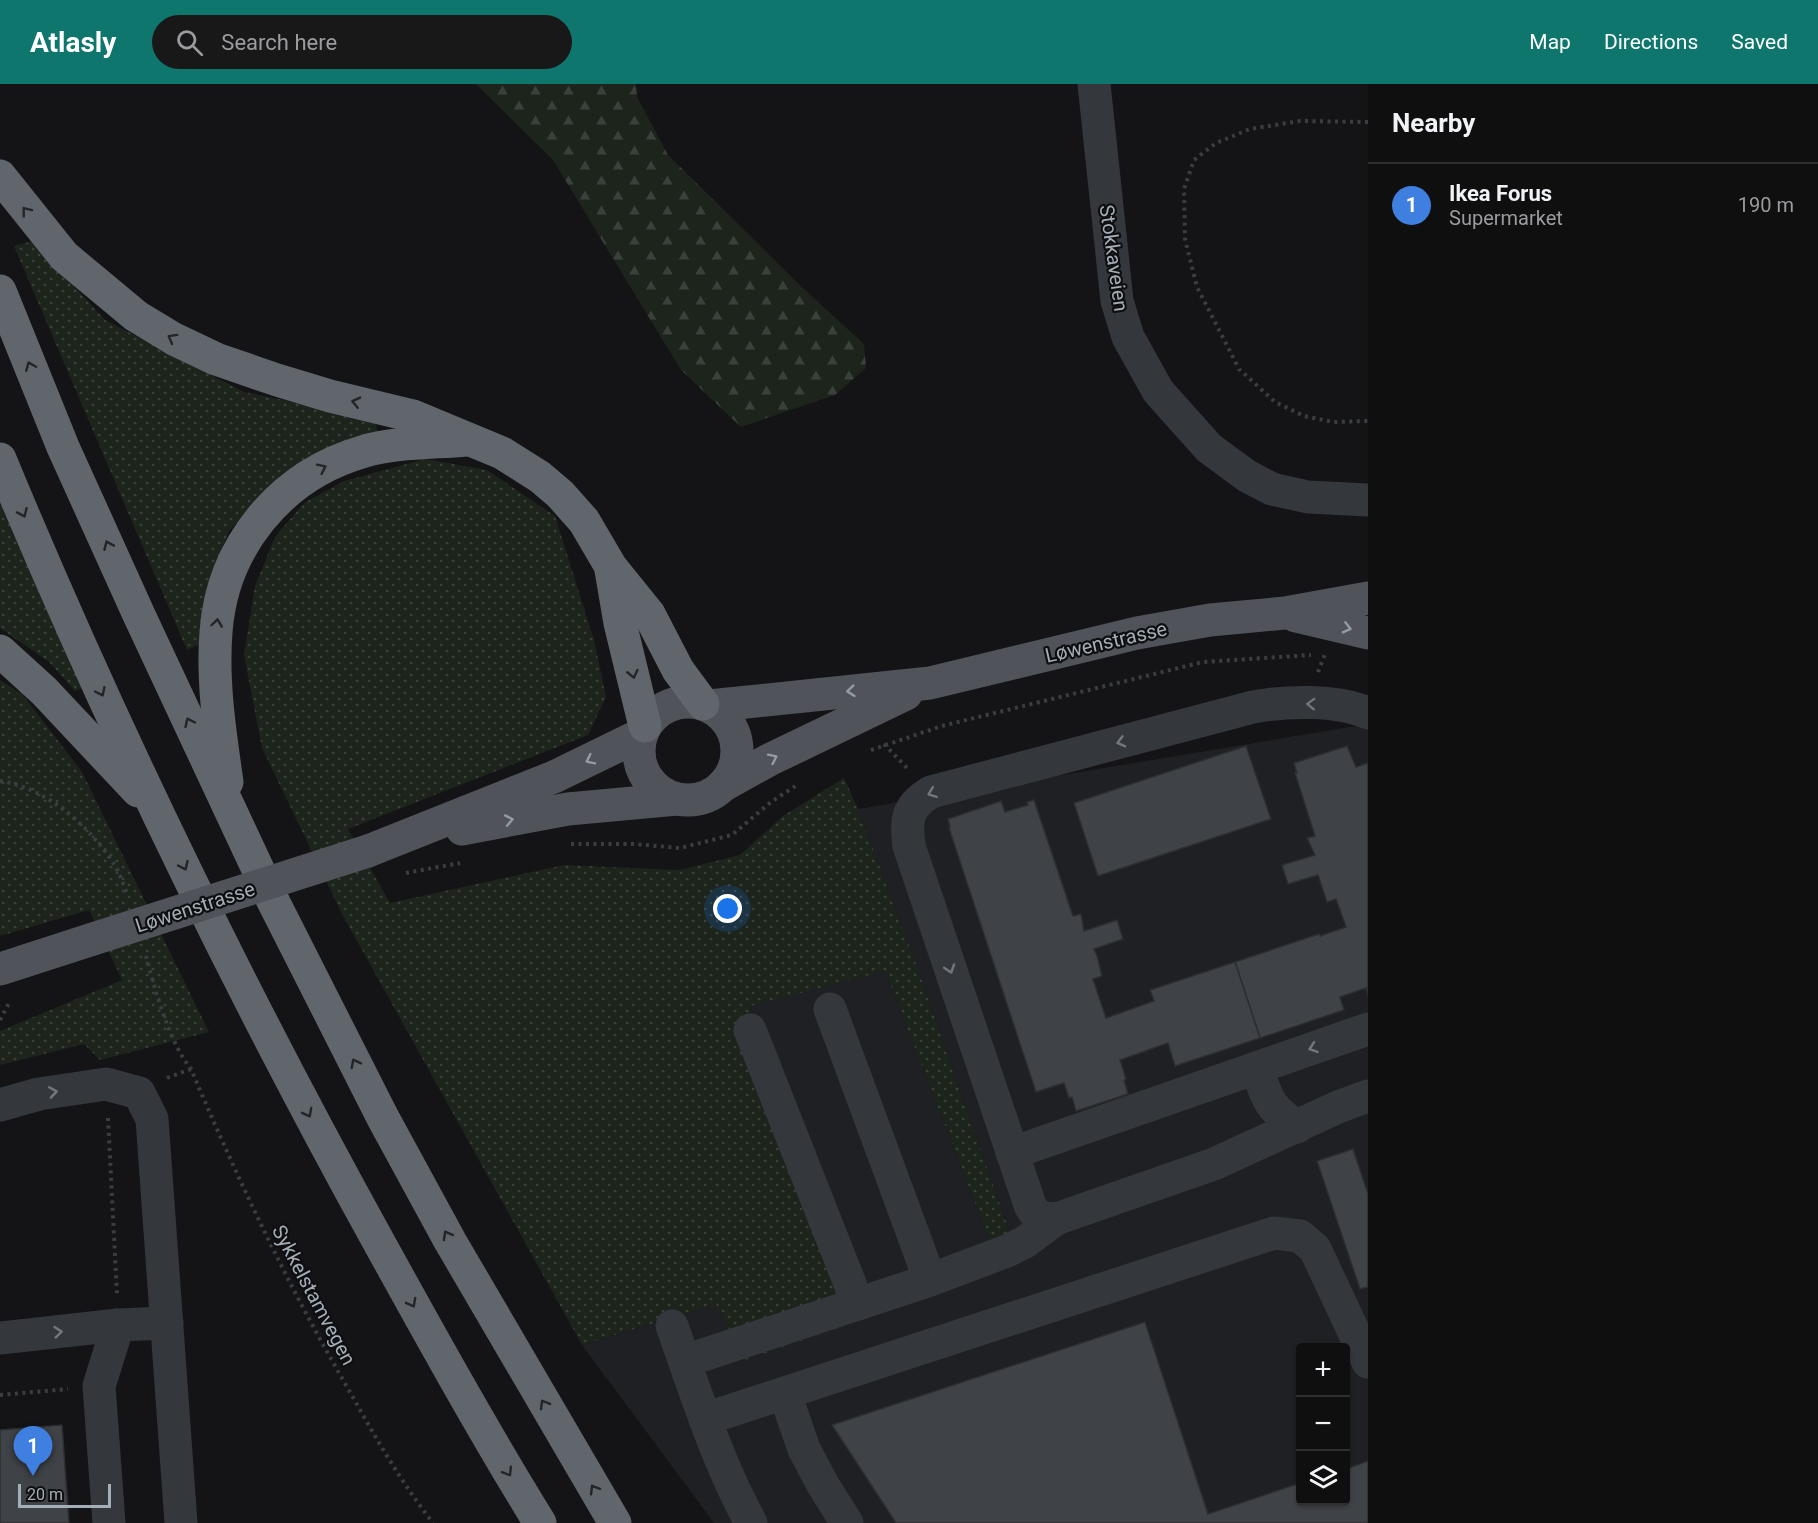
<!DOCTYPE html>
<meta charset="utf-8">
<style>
body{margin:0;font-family:Roboto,sans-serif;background:#181819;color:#f1f3f6}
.controls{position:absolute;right:18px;bottom:18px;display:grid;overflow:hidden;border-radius:6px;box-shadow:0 2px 4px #0004}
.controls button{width:54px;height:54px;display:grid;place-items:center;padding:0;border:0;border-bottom:2px solid #2f2f30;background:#0f0f10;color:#f1f3f6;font:30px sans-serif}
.scale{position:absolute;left:18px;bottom:15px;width:93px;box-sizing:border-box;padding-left:6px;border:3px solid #a4aeb7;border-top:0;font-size:16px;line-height:21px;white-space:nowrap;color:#a4aeb7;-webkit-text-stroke:4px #0f0f11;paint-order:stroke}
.you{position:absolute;left:728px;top:825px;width:21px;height:21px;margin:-15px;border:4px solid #fff;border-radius:50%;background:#1a73e8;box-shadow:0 0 0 9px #1a73e833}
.badge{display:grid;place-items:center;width:39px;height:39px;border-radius:50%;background:#0f766e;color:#fff;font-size:20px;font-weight:700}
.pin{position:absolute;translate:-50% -50px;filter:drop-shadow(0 2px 3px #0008)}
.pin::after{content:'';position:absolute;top:32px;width:21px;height:18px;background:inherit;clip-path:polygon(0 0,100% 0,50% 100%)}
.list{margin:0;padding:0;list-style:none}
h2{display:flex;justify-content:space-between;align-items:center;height:78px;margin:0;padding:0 24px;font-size:26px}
h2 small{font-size:20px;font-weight:400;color:#9b9c9f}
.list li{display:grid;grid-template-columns:39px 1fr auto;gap:18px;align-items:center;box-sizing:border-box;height:84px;padding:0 24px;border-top:2px solid #2f2f30}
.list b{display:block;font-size:22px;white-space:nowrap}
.list p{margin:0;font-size:20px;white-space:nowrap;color:#9b9c9f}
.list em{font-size:20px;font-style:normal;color:#9b9c9f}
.icon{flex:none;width:33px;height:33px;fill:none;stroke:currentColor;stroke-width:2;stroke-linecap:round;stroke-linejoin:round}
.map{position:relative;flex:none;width:1368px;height:1439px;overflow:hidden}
header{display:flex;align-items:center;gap:36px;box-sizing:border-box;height:84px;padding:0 30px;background:#0f766e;color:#fff}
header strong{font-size:28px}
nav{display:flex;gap:33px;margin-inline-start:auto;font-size:21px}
.search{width:420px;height:54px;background:#181819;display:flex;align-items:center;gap:15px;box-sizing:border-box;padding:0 21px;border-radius:33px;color:#9b9c9f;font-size:22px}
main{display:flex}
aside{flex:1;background:#0f0f10}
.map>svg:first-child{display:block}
.built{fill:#1f2023;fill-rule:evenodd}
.grass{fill:url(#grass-dots)}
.forest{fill:url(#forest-firs)}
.building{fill:#3f4246;stroke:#2d2e32;stroke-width:1.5}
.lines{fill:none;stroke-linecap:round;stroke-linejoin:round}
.path{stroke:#3a3e42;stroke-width:4;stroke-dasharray:3 4.5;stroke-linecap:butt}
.minor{stroke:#34373b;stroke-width:33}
.major{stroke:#50545a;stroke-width:33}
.highway{stroke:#60666c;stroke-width:33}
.major-bridge{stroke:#50545a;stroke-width:33}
.oneway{stroke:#232528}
.oneway2{stroke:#939ca4}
.oneway3{stroke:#72787f}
.labels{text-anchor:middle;stroke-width:4.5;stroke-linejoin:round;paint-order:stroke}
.street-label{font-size:20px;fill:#a4aeb7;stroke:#0f0f11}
</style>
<header>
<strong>Atlasly</strong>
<div class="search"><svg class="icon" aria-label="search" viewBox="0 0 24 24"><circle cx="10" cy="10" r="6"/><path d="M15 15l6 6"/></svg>Search here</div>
<nav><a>Map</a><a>Directions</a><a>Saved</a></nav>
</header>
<main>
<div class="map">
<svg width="1368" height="1439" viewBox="0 0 1368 1439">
<defs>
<pattern id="grass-dots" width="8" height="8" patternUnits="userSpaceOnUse" patternTransform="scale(1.5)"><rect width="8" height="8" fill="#1c241b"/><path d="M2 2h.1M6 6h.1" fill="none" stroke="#3a413a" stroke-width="1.8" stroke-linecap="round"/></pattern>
<pattern id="forest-firs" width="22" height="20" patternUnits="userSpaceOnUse" patternTransform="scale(1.5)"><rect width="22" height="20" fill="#1c241b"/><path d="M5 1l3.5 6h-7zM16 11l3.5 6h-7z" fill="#3a413a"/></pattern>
</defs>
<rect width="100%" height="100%" fill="#141416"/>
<path class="built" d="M1368,640V1439H714L582,1261L716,1220L857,1237L750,921L885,887L992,1162L1015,1164L914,874L858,725ZM1300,1264H1346V1416H1300Z"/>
<g class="grass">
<polygon points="33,157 105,236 244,308 374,335 378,349 330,364 275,397 229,447 209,498 200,560 187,566 14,162"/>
<polygon points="425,375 487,386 555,432 594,556 606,613 588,651 348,745 390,819 564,781 680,786 740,771 783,732 844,694 858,725 914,874 1015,1164 992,1162 885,887 750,922 858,1237 745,1276 716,1220 582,1261 342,830 262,664 244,571 255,502 275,453 304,419 344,397"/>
<polygon points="0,414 83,604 75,607 49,578 0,544"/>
<polygon points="0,596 23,611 82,688 209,948 100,976 84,960 0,981 0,947 122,896 89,826 0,852"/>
</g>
<polygon class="forest" points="476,0 636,0 637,13 668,71 804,205 864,260 866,284 835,311 741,343 681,286 553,76"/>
<g class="building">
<polygon points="1246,662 1271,735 1098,792 1074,719"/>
<polygon points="1347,662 1356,683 1368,679 1368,912 1366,904 1340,913 1344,926 1260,954 1235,878 1319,850 1320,852 1346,843 1336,815 1327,818 1318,791 1288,800 1282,781 1315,771 1307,754 1315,752 1295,689 1297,689 1294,679"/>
<polygon points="1034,716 1073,832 1081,830 1084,847 1117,836 1123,855 1094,865 1097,872 1102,892 1093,895 1106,934 1154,917 1150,906 1235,878 1260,954 1175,982 1168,959 1120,976 1126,995 1124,996 1128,1010 1076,1027 1072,1013 1069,1014 1064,999 1036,1008 949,744 950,743 948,735 1001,717 1005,728 1028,721 1027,718"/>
<polygon points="1353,1065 1368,1110 1368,1203 1360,1205 1317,1077"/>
<polygon points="1145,1238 1208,1430 1300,1399 1300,1416 1346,1416 1346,1385 1368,1377 1368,1439 896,1439 832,1341"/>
<polygon points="62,1341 69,1439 0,1439 0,1346"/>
</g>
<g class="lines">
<g class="path">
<polyline points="1368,38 1300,37 1250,45 1216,59 1194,76 1184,105 1185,155 1197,203 1239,285 1275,318 1304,332 1333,338 1368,337"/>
<polyline points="1318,588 1325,570"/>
<polyline points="884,660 907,684"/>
<polyline points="871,666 942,642 1203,578 1311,571"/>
<path d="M0,697C47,704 89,742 114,780C120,789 123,800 127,810"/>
<polyline points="571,760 633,760 680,764 732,751 771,718 797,701"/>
<polyline points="406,789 460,779"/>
<path d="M146,872C155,906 169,958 191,985C238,1096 289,1204 350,1308C375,1353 401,1398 433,1439"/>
<polyline points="0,936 10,917"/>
<polyline points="167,994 191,985"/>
<polyline points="108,1034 117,1210"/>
<polyline points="0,1311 68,1305"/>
</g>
<g class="minor">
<polyline points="1094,0 1117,217 1128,253 1158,307 1209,364 1247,392 1272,405 1308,413 1368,416"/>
<path d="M1368,629C1337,615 1286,617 1253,623L931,708C906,723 906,736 909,762L1030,1121C1036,1134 1043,1134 1056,1135L1214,1080L1338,1023L1368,1012"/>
<polyline points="830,925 930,1196"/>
<polyline points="750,946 858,1220"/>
<path d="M1257,984C1268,1017 1268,1022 1297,1043"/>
<polyline points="0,1021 39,1010 106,1000 139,1009 152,1035 181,1439"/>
<polyline points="1012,1069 1368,945"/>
<path d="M672,1242C696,1309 717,1377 751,1439"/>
<polyline points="0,1254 118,1241 167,1239"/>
<polyline points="685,1277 930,1196 1007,1167 1025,1158 1056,1135"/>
<polyline points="785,1310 804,1365 823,1401 847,1439"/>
<polyline points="705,1335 1274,1149 1300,1152 1315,1165 1368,1278"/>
<polyline points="109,1439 99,1302 118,1241"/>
</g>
<g class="major">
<polyline points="1296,532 1368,549"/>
<circle cx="688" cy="667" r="49"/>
<polyline points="709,622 930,599 1137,549 1210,536 1285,529 1368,514"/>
<polyline points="722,702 769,676 906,610"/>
<polyline points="462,745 568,725 677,715"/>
<polyline points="368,767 554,693 642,650"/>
<polyline points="0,885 93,855"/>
</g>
<g class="highway">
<polyline points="0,92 64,172 136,232 174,255 216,275 277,296 330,312 413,332 502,369 540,393 560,410 584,437 611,483 649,530 678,586 703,620"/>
<polyline points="0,207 63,363 139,531 271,813 383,1034 450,1157 615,1439"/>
<path d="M0,375C110,641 237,901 376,1153C429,1249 482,1345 540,1439"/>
<polyline points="611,486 620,539 645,642"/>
<polyline points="0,567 44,607 138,707"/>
<path d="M227,698C220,649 212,598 216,548C222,463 280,392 362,368C394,358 432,359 466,356"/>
</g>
<polyline class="major-bridge" points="93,855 368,767"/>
</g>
<defs><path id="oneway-chevron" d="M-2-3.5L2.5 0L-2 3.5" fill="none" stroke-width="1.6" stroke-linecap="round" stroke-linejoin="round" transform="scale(1.5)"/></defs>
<g class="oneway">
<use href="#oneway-chevron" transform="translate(26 127) rotate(-128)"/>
<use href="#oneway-chevron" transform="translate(172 254) rotate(-151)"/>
<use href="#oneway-chevron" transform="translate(30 282) rotate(-112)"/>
<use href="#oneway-chevron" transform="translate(356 318) rotate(-167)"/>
<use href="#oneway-chevron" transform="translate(322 384) rotate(-26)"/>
<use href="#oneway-chevron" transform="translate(23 429) rotate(66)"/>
<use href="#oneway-chevron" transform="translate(108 461) rotate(-114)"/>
<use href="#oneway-chevron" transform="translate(217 539) rotate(-82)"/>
<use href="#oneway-chevron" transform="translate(633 590) rotate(77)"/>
<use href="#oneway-chevron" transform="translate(101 608) rotate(65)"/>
<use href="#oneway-chevron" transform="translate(189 638) rotate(-115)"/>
<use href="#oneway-chevron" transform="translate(184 782) rotate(65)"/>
<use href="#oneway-chevron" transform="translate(355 979) rotate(-117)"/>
<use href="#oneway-chevron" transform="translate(308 1029) rotate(62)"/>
<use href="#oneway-chevron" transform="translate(447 1151) rotate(-119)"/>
<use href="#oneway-chevron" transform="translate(412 1219) rotate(62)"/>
<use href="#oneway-chevron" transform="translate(544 1320) rotate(-120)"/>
<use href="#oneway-chevron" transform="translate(508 1388) rotate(58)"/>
<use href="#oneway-chevron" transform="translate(594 1405) rotate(-121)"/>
</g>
<g class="oneway2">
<use href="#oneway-chevron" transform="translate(1347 544) rotate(14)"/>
<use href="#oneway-chevron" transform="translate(851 607) rotate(174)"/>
<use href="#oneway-chevron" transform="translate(773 674) rotate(-26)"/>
<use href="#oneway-chevron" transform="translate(590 676) rotate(154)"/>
<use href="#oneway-chevron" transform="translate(509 736) rotate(-11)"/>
</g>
<g class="oneway3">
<use href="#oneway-chevron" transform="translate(1311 620) rotate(-178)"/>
<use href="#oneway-chevron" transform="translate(1121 658) rotate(165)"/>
<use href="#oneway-chevron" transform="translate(932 709) rotate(159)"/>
<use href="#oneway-chevron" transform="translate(950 885) rotate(72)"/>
<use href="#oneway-chevron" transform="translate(1313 964) rotate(161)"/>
<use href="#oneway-chevron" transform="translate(53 1008) rotate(-9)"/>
<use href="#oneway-chevron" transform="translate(58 1248) rotate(-6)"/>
</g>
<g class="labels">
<g class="street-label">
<text transform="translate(1114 174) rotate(82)" y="7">Stokkaveien</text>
<text transform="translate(1106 558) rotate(-13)" y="7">Løwenstrasse</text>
<text transform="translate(195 823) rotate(-18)" y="7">Løwenstrasse</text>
<text transform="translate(314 1211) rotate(62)" y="7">Sykkelstamvegen</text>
</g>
</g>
</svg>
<div class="controls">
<button>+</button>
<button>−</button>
<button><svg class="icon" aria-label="layers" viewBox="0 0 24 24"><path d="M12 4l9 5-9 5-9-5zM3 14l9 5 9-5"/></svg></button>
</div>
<div class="scale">20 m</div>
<div class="you"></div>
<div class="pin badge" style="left:33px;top:1392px;background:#3f7fe0">1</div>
</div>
<aside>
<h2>Nearby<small></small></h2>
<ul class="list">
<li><span class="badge" style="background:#3f7fe0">1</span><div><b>Ikea Forus</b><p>Supermarket</p></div><em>190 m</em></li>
</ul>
</aside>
</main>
